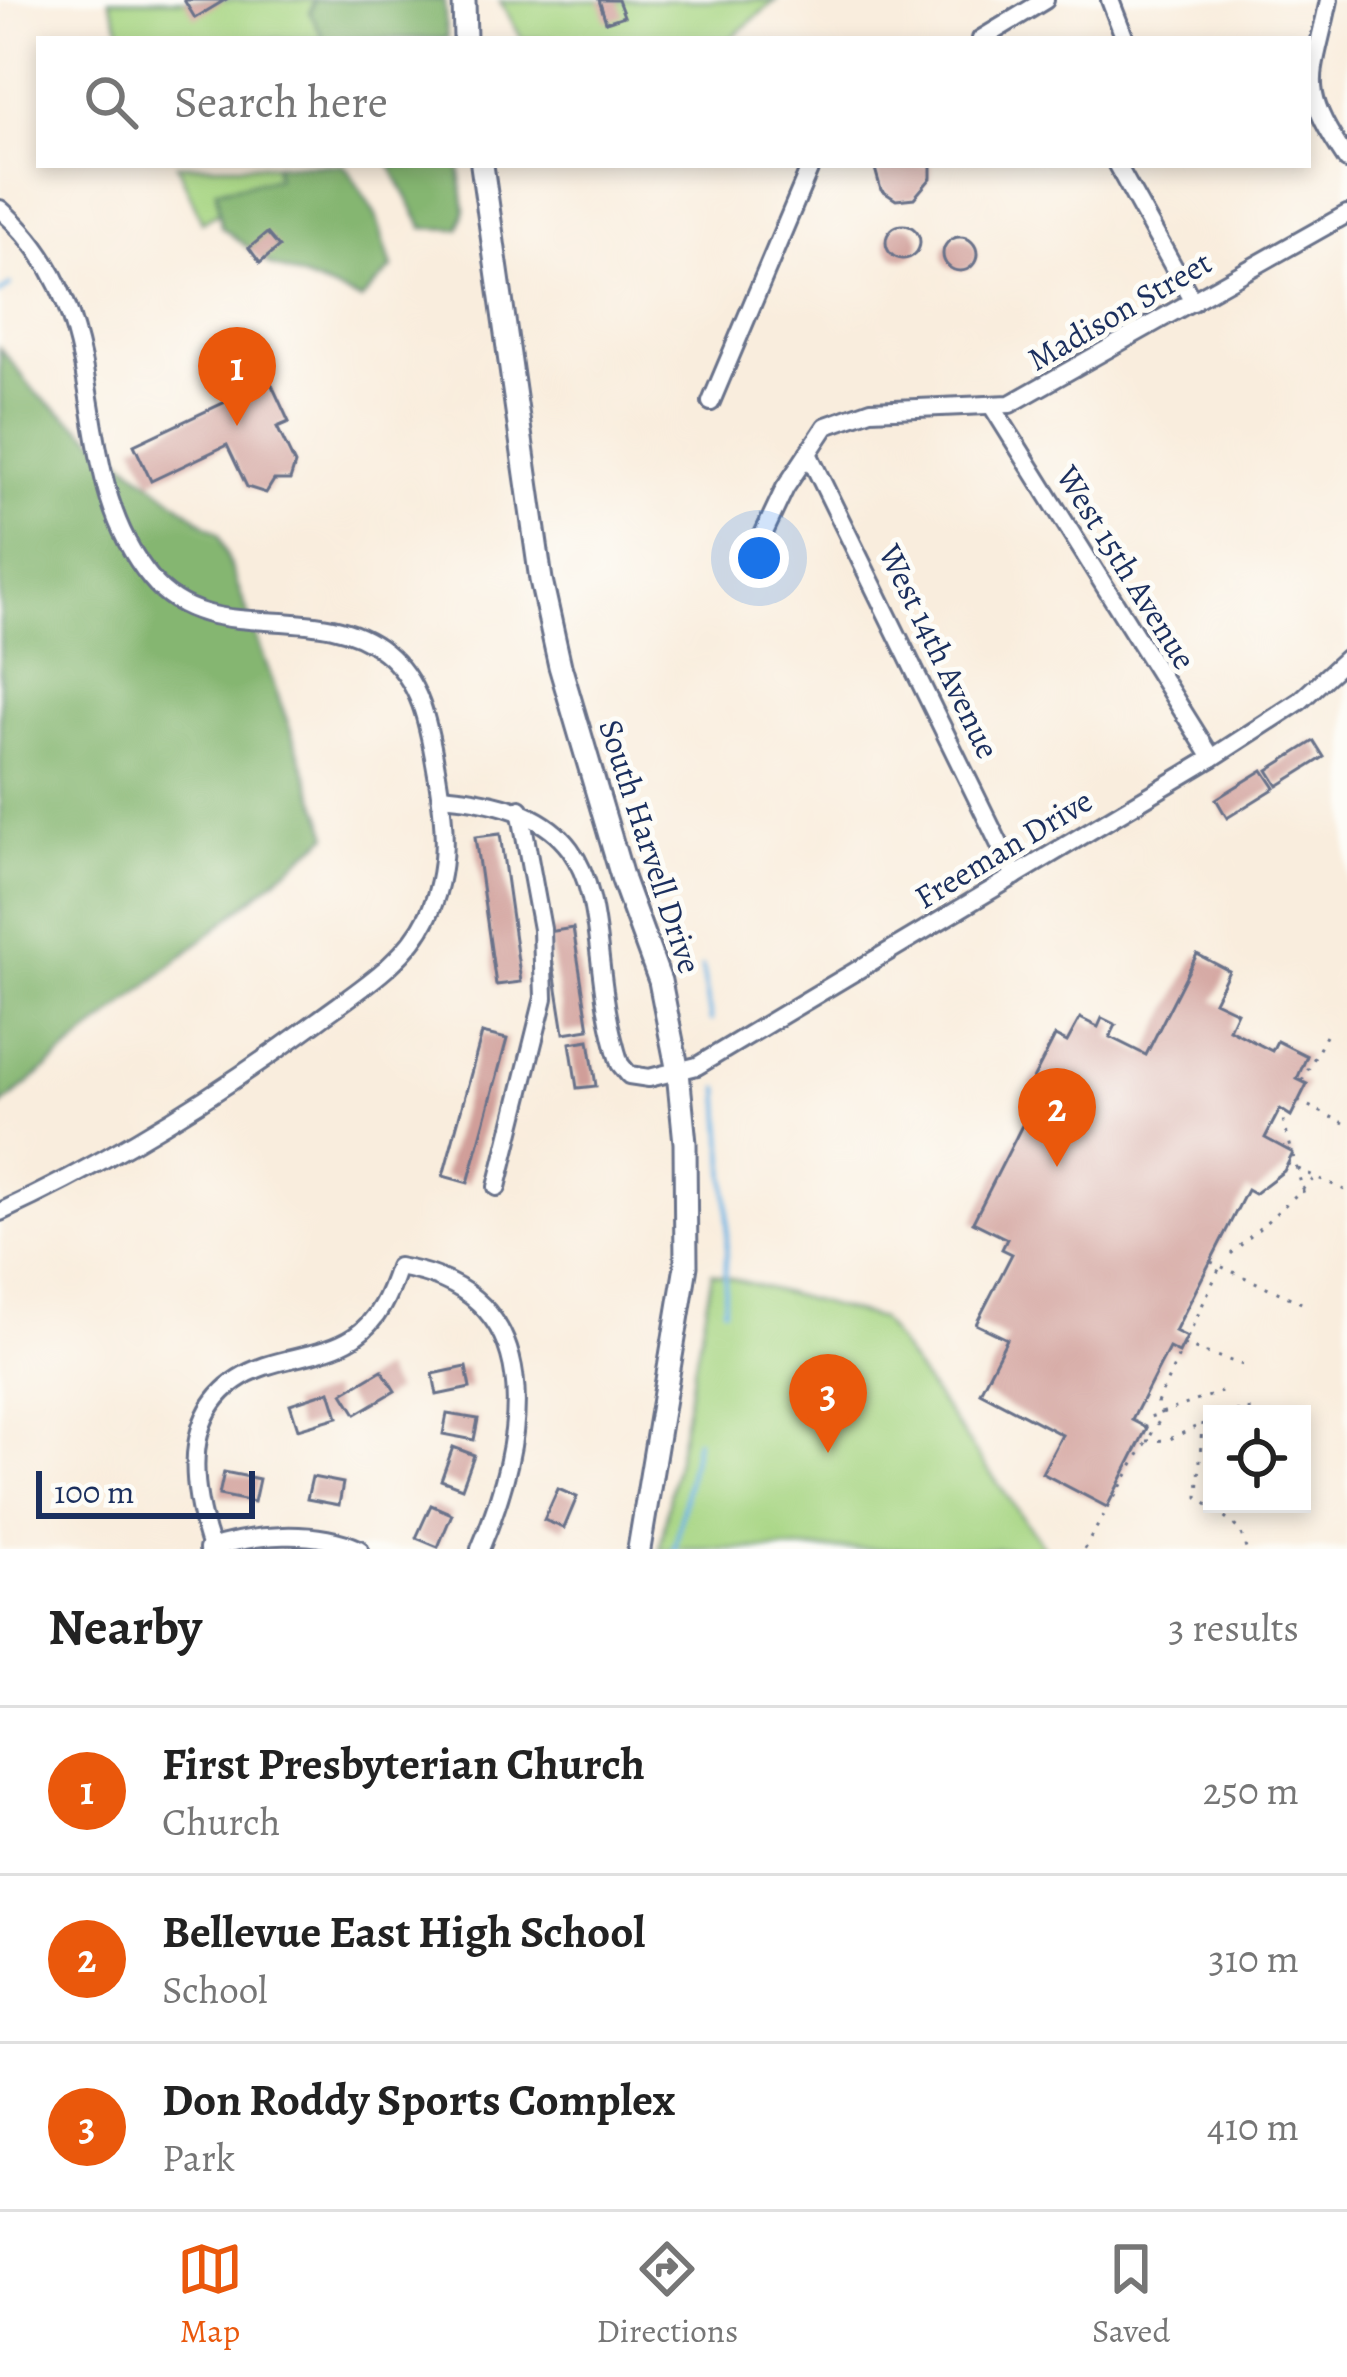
<!DOCTYPE html>
<style>
body{margin:0;font-family:Alegreya,serif;background:#f2f2f2;color:#222}
.controls{position:absolute;right:36px;bottom:36px;display:grid;overflow:hidden;border-radius:0px;box-shadow:0 6px 18px #0003}
.controls button{width:108px;height:108px;display:grid;place-items:center;padding:0;border:0;border-bottom:3px solid #e0e0e0;background:#fff;color:#222;font:60px sans-serif}
.scale{position:absolute;left:36px;bottom:30px;width:219px;box-sizing:border-box;padding-left:12px;border:6px solid #1b2f5e;border-top:0;font-size:33px;line-height:42px;white-space:nowrap;color:#1b2f5e;-webkit-text-stroke:9px #fdfcf7;paint-order:stroke}
.you{position:absolute;left:759px;top:558px;width:42px;height:42px;margin:-30px;border:9px solid #fff;border-radius:50%;background:#1a73e8;box-shadow:0 0 0 18px #1a73e833}
.badge{display:grid;place-items:center;width:78px;height:78px;border-radius:50%;background:#ea580c;color:#fff;font-size:39px;font-weight:700}
.pin{position:absolute;translate:-50% -99px;filter:drop-shadow(0 3px 6px #0008)}
.pin::after{content:'';position:absolute;top:63px;width:42px;height:36px;background:inherit;clip-path:polygon(0 0,100% 0,50% 100%)}
.list{margin:0;padding:0;list-style:none}
h2{display:flex;justify-content:space-between;align-items:center;height:156px;margin:0;padding:0 48px;font-size:51px}
h2 small{font-size:39px;font-weight:400;color:#767676}
.list li{display:grid;grid-template-columns:78px 1fr auto;gap:36px;align-items:center;box-sizing:border-box;height:168px;padding:0 48px;border-top:3px solid #e0e0e0}
.list b{display:block;font-size:45px;white-space:nowrap}
.list p{margin:0;font-size:39px;white-space:nowrap;color:#767676}
.list em{font-size:39px;font-style:normal;color:#767676}
.icon{flex:none;width:66px;height:66px;fill:none;stroke:currentColor;stroke-width:2;stroke-linecap:round;stroke-linejoin:round}
.map{position:relative;flex:none;width:1347px;height:1549px;overflow:hidden}
.search{position:absolute;background:#fff;box-shadow:0 6px 18px #0003;left:36px;right:36px;top:36px;height:132px;display:flex;align-items:center;gap:30px;box-sizing:border-box;padding:0 42px;border-radius:0px;color:#767676;font-size:45px}
.sheet{height:660px;background:#fff}
nav{display:flex;justify-content:space-around;align-items:center;box-sizing:border-box;height:168px;border-top:3px solid #e0e0e0;background:#fff;font-size:33px;color:#767676}
nav a{display:grid;justify-items:center;gap:6px}
nav .on{color:#ea580c}
.map>svg:first-child{display:block}
.green{fill:#a7d583;stroke:#618270;stroke-width:3}
.forest{fill:#85b671;stroke:#507268;stroke-width:3}
.lines{fill:none;stroke-linecap:round;stroke-linejoin:round}
.stream{stroke:#6cb3e3;stroke-width:4.5}
.building{fill:#d09e99}
.minor-casing{stroke:#69728a;stroke-width:22}
.major-casing{stroke:#69728a;stroke-width:27}
.path{stroke:#69728a;stroke-width:3;stroke-dasharray:3 9;stroke-linecap:butt}
.minor{stroke:#fff;stroke-width:16}
.major{stroke:#fff;stroke-width:21}
.labels{text-anchor:middle;stroke-width:10;stroke-linejoin:round;paint-order:stroke}
.street-label{font-size:33px;fill:#1b2f5e;stroke:#fdfcf7}
</style>
<div class="map">
<svg width="1347" height="1549" viewBox="0 0 1347 1549">
<rect width="100%" height="100%" fill="#fdfcf7"/>
<filter id="ink" filterUnits="userSpaceOnUse"><feTurbulence type="fractalNoise" baseFrequency=".00833" numOctaves="2"/><feDisplacementMap in="SourceGraphic" scale="24" xChannelSelector="R" yChannelSelector="G"/><feConvolveMatrix kernelMatrix="1 2 1 2 8 2 1 2 1" color-interpolation-filters="sRGB"/></filter>
<filter id="wash" filterUnits="userSpaceOnUse"><feTurbulence type="fractalNoise" baseFrequency=".004" numOctaves="4" result="noise"/><feDisplacementMap in="SourceGraphic" scale="48" xChannelSelector="R" yChannelSelector="G"/><feGaussianBlur stdDeviation="2.7" result="paint"/><feColorMatrix in="noise" values="0 0 0 0 0 0 0 0 0 0 0 0 0 0 0 0 0 1.4 0 .05"/><feComposite in="paint" operator="in"/></filter>
<g filter="url(#wash)">
<rect width="100%" height="100%" fill="#f9eddd"/>
<g class="green">
<polygon points="109,0 442,0 445,39 124,39"/>
<polygon points="776,0 730,39 522,39 500,1"/>
<polygon points="177,165 300,165 202,222"/>
<polygon points="712,1273 880,1319 1045,1549 660,1549"/>
</g>
<g class="forest">
<polygon points="314,0 444,0 447,39 324,39 310,13"/>
<polygon points="274,165 343,165 349,171 376,215 392,268 361,300 271,265 221,227 216,190 277,178"/>
<polygon points="390,165 459,165 465,210 459,229 423,228"/>
<polygon points="0,348 37,394 219,535 329,835 0,1107"/>
</g>
<g class="lines">
<g class="stream">
<polyline points="0,293 10,285"/>
<polyline points="702,967 711,1020"/>
<polyline points="720,1088 728,1212 724,1309"/>
<polyline points="675,1549 696,1440"/>
</g>
</g>
<g id="blocks">
<g class="building">
<polygon points="184,0 225,0 195,18"/>
<polygon points="599,0 618,0 624,16 606,22"/>
<polygon points="874,165 931,165 931,178 914,198 896,200 881,190"/>
<circle cx="903" cy="242" r="17"/>
<polygon points="267,233 279,247 260,263 249,248"/>
<circle cx="960" cy="254" r="17"/>
<polygon points="270,381 289,422 277,427 295,464 290,480 274,480 266,493 247,487 227,445 151,481 134,445"/>
<polygon points="1314,741 1324,757 1278,786 1268,770"/>
<polygon points="1263,770 1275,788 1227,818 1216,799"/>
<polygon points="500,834 521,982 496,985 475,837"/>
<polygon points="573,928 589,1029 564,1033 548,932"/>
<polygon points="1197,954 1229,971 1214,1001 1237,1012 1229,1029 1272,1051 1277,1041 1307,1056 1297,1079 1307,1084 1291,1116 1280,1109 1265,1138 1293,1153 1284,1171 1254,1194 1247,1190 1175,1331 1187,1337 1179,1353 1169,1348 1132,1420 1147,1428 1107,1507 1042,1473 1062,1435 980,1392 1007,1339 976,1324 1012,1254 1002,1249 1007,1239 973,1222 1039,1092 1029,1087 1055,1036 1067,1042 1080,1018 1098,1027 1102,1018 1116,1025 1110,1037 1146,1055"/>
<polygon points="482,1033 507,1039 468,1183 443,1176"/>
<polygon points="589,1040 596,1086 577,1088 570,1043"/>
<polygon points="466,1367 470,1388 437,1395 433,1374"/>
<polygon points="382,1370 395,1391 356,1414 343,1393"/>
<polygon points="330,1391 338,1417 298,1429 290,1404"/>
<polygon points="447,1414 478,1419 474,1440 443,1434"/>
<polygon points="453,1447 474,1455 462,1488 441,1480"/>
<polygon points="224,1472 259,1479 254,1502 219,1495"/>
<polygon points="312,1477 343,1483 339,1505 307,1499"/>
<polygon points="558,1489 577,1497 564,1528 544,1520"/>
<polygon points="431,1505 452,1514 438,1547 416,1538"/>
</g>
</g>
</g>
<g filter="url(#ink)">
<use href="#blocks" fill-opacity="0" stroke="#69728a" stroke-width="3"/>
<g class="lines">
<g class="minor-casing">
<g id="minor">
<polyline points="1110,0 1125,39"/>
<path d="M1329,0C1312,82 1297,85 1347,160"/>
<polyline points="981,39 1045,0"/>
<polyline points="1117,165 1193,302"/>
<path d="M0,209C124,317 61,469 151,578C209,650 316,596 385,652C423,683 429,729 437,774C445,822 450,870 428,916C406,962 357,991 317,1021C216,1096 115,1159 0,1212"/>
<polyline points="711,402 811,165"/>
<polyline points="992,406 1212,758"/>
<polyline points="808,453 1015,876"/>
<polyline points="760,541 785,488 826,426 871,410 1010,404 1347,214"/>
<path d="M441,796C637,812 576,929 620,1064L629,1075L649,1078L697,1066L1212,758L1300,701L1347,658"/>
<polyline points="497,1187 544,998 542,929 520,809"/>
<path d="M211,1548C188,1479 180,1395 265,1366C295,1356 328,1354 354,1337C379,1320 389,1294 398,1267C553,1292 526,1441 480,1549"/>
<path d="M208,1549C253,1534 314,1529 359,1549"/>
</g>
</g>
<g class="major-casing">
<g id="major">
<polyline points="464,0 465,39"/>
<polyline points="482,165 541,580 560,666 623,880 660,981 678,1072 685,1143 686,1266 639,1549"/>
</g>
</g>
<g class="path">
<polyline points="1302,1081 1326,1036"/>
<polyline points="1298,1101 1344,1123"/>
<polyline points="1280,1109 1305,1198"/>
<polyline points="1287,1164 1347,1191"/>
<polyline points="1231,1254 1316,1177"/>
<polyline points="1211,1262 1306,1305"/>
<polyline points="1183,1345 1249,1367"/>
<polyline points="1224,1414 1253,1409"/>
<polyline points="1202,1423 1198,1497 1240,1530 1246,1549"/>
<polyline points="1145,1427 1150,1417 1224,1391"/>
<polyline points="1147,1441 1168,1440 1212,1419"/>
<polyline points="1084,1549 1162,1416 1157,1403 1220,1267"/>
</g>
<use href="#minor" class="minor"/>
<use href="#major" class="major"/>
</g>
</g>
<g class="labels">
<g class="street-label">
<text transform="translate(1119 310) rotate(-30)" y="12">Madison Street</text>
<text transform="translate(1127 567) rotate(58)" y="12">West 15th Avenue</text>
<text transform="translate(940 651) rotate(64)" y="12">West 14th Avenue</text>
<text transform="translate(651 846) rotate(72)" y="12">South Harvell Drive</text>
<text transform="translate(1003 848) rotate(-31)" y="12">Freeman Drive</text>
</g>
</g>
</svg>
<div class="controls">
<button><svg class="icon" aria-label="locate" viewBox="0 0 24 24"><circle cx="12" cy="12" r="6"/><path d="M12 2v4M12 18v4M2 12h4M18 12h4"/></svg></button>
</div>
<div class="scale">100 m</div>
<div class="you"></div>
<div class="pin badge" style="left:237px;top:426px">1</div>
<div class="pin badge" style="left:1057px;top:1167px">2</div>
<div class="pin badge" style="left:828px;top:1453px">3</div>
<div class="search"><svg class="icon" aria-label="search" viewBox="0 0 24 24"><circle cx="10" cy="10" r="6"/><path d="M15 15l6 6"/></svg>Search here</div>
</div>
<section class="sheet">
<h2>Nearby<small>3 results</small></h2>
<ul class="list">
<li><span class="badge">1</span><div><b>First Presbyterian Church</b><p>Church</p></div><em>250 m</em></li>
<li><span class="badge">2</span><div><b>Bellevue East High School</b><p>School</p></div><em>310 m</em></li>
<li><span class="badge">3</span><div><b>Don Roddy Sports Complex</b><p>Park</p></div><em>410 m</em></li>
</ul>
</section>
<nav>
<a class="on"><svg class="icon" aria-label="map" viewBox="0 0 24 24"><path d="M3 6l6-2 6 2 6-2v14l-6 2-6-2-6 2zM9 4v14M15 6v14"/></svg>Map</a>
<a><svg class="icon" aria-label="directions" viewBox="0 0 24 24"><path d="M12 3l9 9-9 9-9-9zM9 14v-3h6M13 9l2 2-2 2"/></svg>Directions</a>
<a><svg class="icon" aria-label="saved" viewBox="0 0 24 24"><path d="M7 4h10v16l-5-4-5 4z"/></svg>Saved</a>
</nav>
